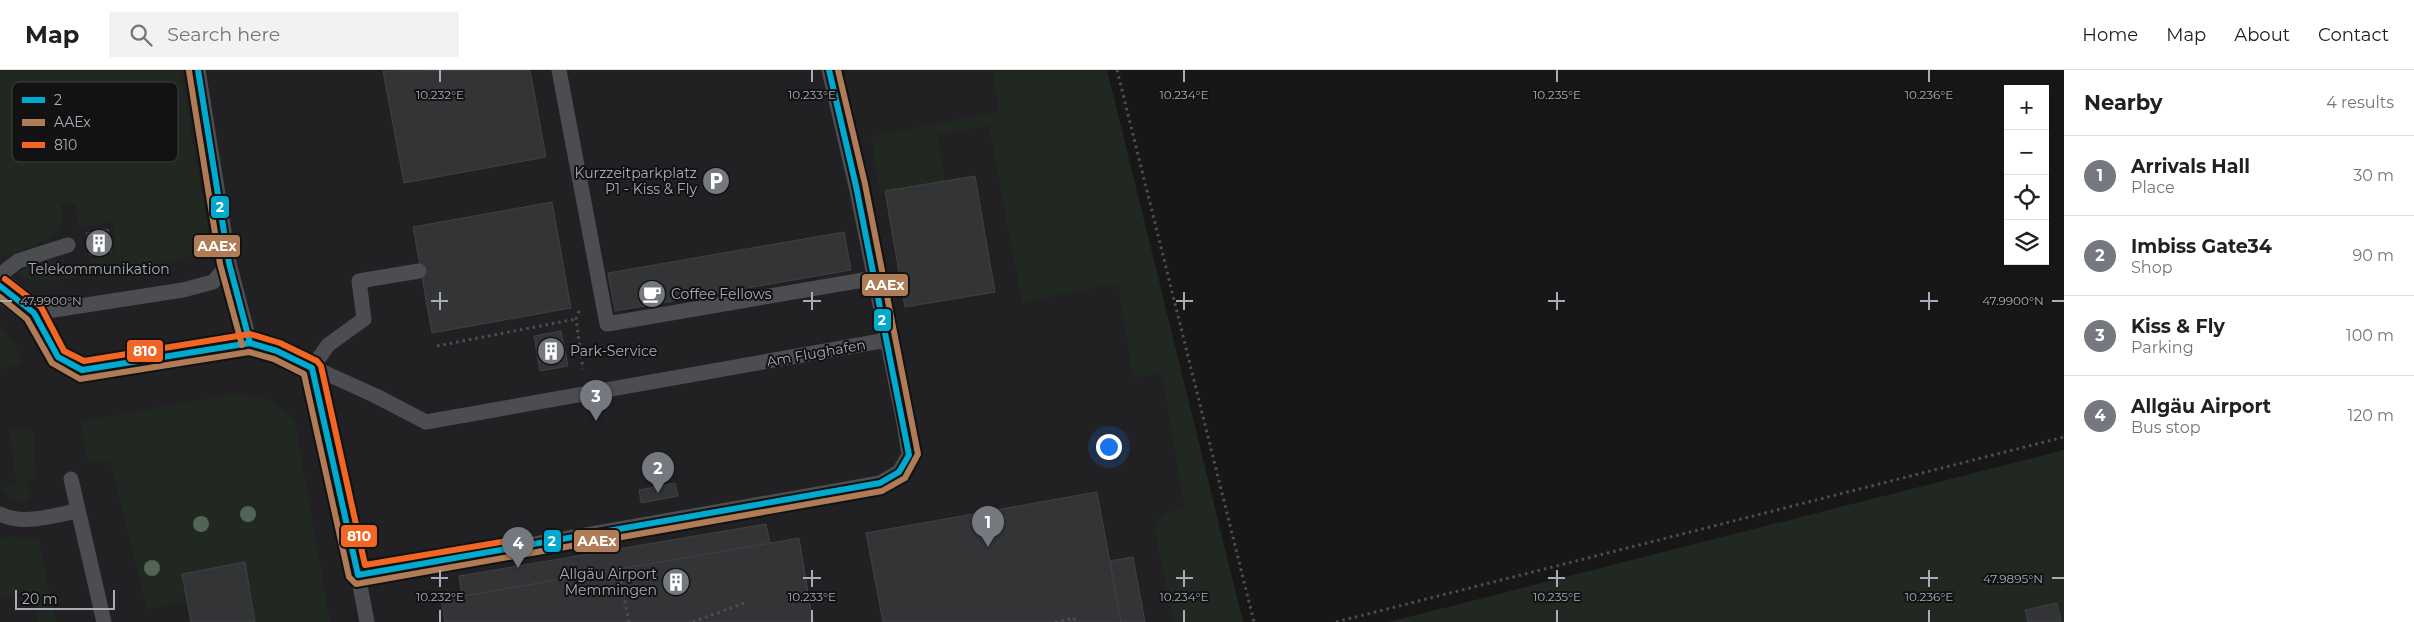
<!DOCTYPE html>
<meta charset="utf-8">
<style>
body{margin:0;font-family:Montserrat,sans-serif;background:#f2f2f2;color:#202124}
.controls{position:absolute;right:15px;top:15px;display:grid;overflow:hidden;border-radius:0px;box-shadow:0 5px 20px #0002}
.controls button{width:45px;height:45px;display:grid;place-items:center;padding:0;border:0;border-bottom:1px solid #e0e0e0;background:#fff;color:#202124;font:25px sans-serif}
.scale{position:absolute;left:15px;bottom:12px;width:100px;box-sizing:border-box;padding-left:5px;border:2px solid #a9acb8;border-top:0;font-size:14px;line-height:18px;white-space:nowrap;color:#a9acb8;-webkit-text-stroke:4px #121213;paint-order:stroke}
.you{position:absolute;left:1108px;top:376px;width:18px;height:18px;margin:-12px;border:4px solid #fff;border-radius:50%;background:#1a73e8;box-shadow:0 0 0 8px #1a73e833}
.badge{display:grid;place-items:center;width:32px;height:32px;border-radius:50%;background:#767880;color:#fff;font-size:16px;font-weight:700}
.pin{position:absolute;translate:-50% -41px;filter:drop-shadow(0 1px 2px #0008)}
.pin::after{content:'';position:absolute;top:26px;width:18px;height:15px;background:inherit;clip-path:polygon(0 0,100% 0,50% 100%)}
.list{margin:0;padding:0;list-style:none}
h2{display:flex;justify-content:space-between;align-items:center;height:65px;margin:0;padding:0 20px;font-size:21px}
h2 small{font-size:16px;font-weight:400;color:#757577}
.list li{display:grid;grid-template-columns:32px 1fr auto;gap:15px;align-items:center;box-sizing:border-box;height:80px;padding:0 20px;border-top:1px solid #e0e0e0}
.list b{display:block;font-size:19px;white-space:nowrap}
.list p{margin:0;font-size:16px;white-space:nowrap;color:#757577}
.list em{font-size:16px;font-style:normal;color:#757577}
.icon{flex:none;width:28px;height:28px;fill:none;stroke:currentColor;stroke-width:2;stroke-linecap:round;stroke-linejoin:round}
.map{position:relative;flex:none;width:2064px;height:552px;overflow:hidden}
header{display:flex;align-items:center;gap:30px;box-sizing:border-box;height:70px;padding:0 25px;background:#fff;border-bottom:1px solid #e0e0e0}
header strong{font-size:24px}
nav{display:flex;gap:28px;margin-inline-start:auto;font-size:18px}
.search{width:350px;height:45px;background:#f2f2f2;display:flex;align-items:center;gap:12px;box-sizing:border-box;padding:0 18px;border-radius:0px;color:#757577;font-size:19px}
main{display:flex}
aside{flex:1;background:#fff}
.map>svg:first-child{display:block}
.built{fill:#212123}
.green{fill:#212822}
.building{fill:#333436;stroke:#404144}
.lines{fill:none;stroke-linecap:round;stroke-linejoin:round}
.path{stroke:#4d4e52;stroke-width:3;stroke-dasharray:2.5 4;stroke-linecap:butt}
.lane{stroke:#4c4d50;stroke-width:15}
.street{stroke:#4c4d50;stroke-width:28}
.bus-1-casing{stroke:#121213;stroke-width:10}
.bus-2-casing{stroke:#121213;stroke-width:10}
.bus-3-casing{stroke:#121213;stroke-width:10}
.bus-1{stroke:#00a9ce;stroke-width:6}
.bus-2{stroke:#b07c57;stroke-width:6}
.bus-3{stroke:#f26522;stroke-width:6}
.tree{fill:#516455}
.ticks{fill:none;stroke:#a9acb8;stroke-width:2}
.labels{text-anchor:middle;stroke-width:4;stroke-linejoin:round;paint-order:stroke}
.poi-label{font-size:14px;fill:#a9acb8;stroke:#121213;text-anchor:end}
.street-label{font-size:14px;fill:#a9acb8;stroke:#121213}
.key{fill:#121213;stroke:#3f4045;stroke-width:1}
.key-label{font-size:14px;fill:#a9acb8}
.ticks-label{font-size:12px;text-anchor:middle;fill:#a9acb8;stroke:#121213;stroke-width:4;stroke-linejoin:round;paint-order:stroke}
.line-badge{stroke:#121213;stroke-width:2}
.badge-label{font-size:14px;text-anchor:middle;font-weight:bold;fill:#fff}
</style>
<header>
<strong>Map</strong>
<div class="search"><svg class="icon" aria-label="search" viewBox="0 0 24 24"><circle cx="10" cy="10" r="6"/><path d="M15 15l6 6"/></svg>Search here</div>
<nav><a>Home</a><a>Map</a><a>About</a><a>Contact</a></nav>
</header>
<main>
<div class="map">
<svg width="2064" height="552" viewBox="0 0 2064 552">
<rect width="100%" height="100%" fill="#171718"/>
<polygon class="built" points="0,0 1107,0 1243,552 0,552"/>
<g class="green">
<path d="M0,0H180L210,171L195,183L178,190L55,211H34L16,204C39,187 53,183 76,203L91,199L90,189L116,183L113,152L79,158L75,134H61C61,140 62,148 61,154C56,172 16,182 0,188Z"/>
<path d="M992,0H1107L1243,552H1173L1155,459C1160,442 1169,442 1184,437L1162,303L1133,308L1118,213L1022,233L989,56L937,64L945,111L880,122L871,66L999,42Z"/>
<polygon points="0,256 15,275 22,294 0,299"/>
<path d="M232,324C264,327 273,326 295,352L330,552H255L244,492L182,504L187,531L147,539L110,389L88,393L80,352Z"/>
<path d="M28,357L34,365L36,408L27,411L31,431C15,432 10,431 1,417L16,415L10,360Z"/>
<polygon points="2064,380 2064,552 1389,552"/>
<polygon points="9,466 23,469 38,468 56,552 39,552 33,521 0,528 0,471"/>
</g>
<g class="building">
<polygon points="530,0 546,87 404,113 383,1"/>
<polygon points="975,106 995,222 905,237 885,121"/>
<polygon points="552,132 571,238 432,263 413,157"/>
<polygon points="108,159 112,182 90,185 86,163"/>
<polygon points="844,162 851,200 615,241 608,203"/>
<polygon points="561,261 568,296 540,301 534,266"/>
<polygon points="675,413 678,426 641,433 639,420"/>
<polygon points="1097,422 1121,552 883,552 866,463"/>
<polygon points="766,454 770,474 462,526 459,506"/>
<polygon points="799,468 813,552 445,552 441,530"/>
<polygon points="1133,487 1145,552 1121,552 1110,491"/>
<polygon points="245,492 255,552 191,552 182,504"/>
<polygon points="2057,533 2061,552 2028,552 2025,540"/>
</g>
<g class="lines">
<g class="path">
<polyline points="1117,0 1254,552"/>
<polyline points="579,241 576,249 583,299"/>
<polyline points="437,276 576,249"/>
<polyline points="618,499 629,552"/>
<polyline points="693,552 747,532"/>
<polyline points="1055,552 1074,548 1075,552"/>
<polyline points="1336,552 2064,367"/>
</g>
<g class="lane">
<polyline points="198,0 229,193 250,273"/>
<polyline points="559,0 607,254 875,208"/>
<polyline points="229,193 213,212 183,220 34,243 58,287 82,300 250,273 277,281 376,326 426,352 887,270"/>
<polyline points="0,205 18,191 68,175"/>
<polyline points="312,298 358,505 880,413 899,402 909,385 904,353 856,116 829,0"/>
<polyline points="312,298 328,275 364,249 359,211 419,201"/>
<polyline points="71,409 104,552"/>
<path d="M0,444C24,456 53,445 78,441"/>
<polyline points="358,505 367,552"/>
</g>
<polyline class="street" points="0,216 34,243"/>
<g class="bus-1-casing">
<g id="bus-1">
<polyline points="198,0 229,193 250,273"/>
<polyline points="0,216 34,243 58,287 82,300 250,273 277,281 312,298 358,505 880,413 899,402 909,385 856,116 829,0"/>
</g>
</g>
<g class="bus-2-casing">
<g id="bus-2">
<polyline points="189,1 220,194 242,275"/>
<polyline points="0,227 27,249 52,293 80,309 249,282 274,289 304,304 349,507 356,514 882,421 905,408 918,384 865,114 838,0"/>
</g>
</g>
<g class="bus-3-casing">
<polyline id="bus-3" points="5,209 41,237 64,281 84,291 250,264 280,273 317,291 321,296 365,495 513,470"/>
</g>
<use href="#bus-1" class="bus-1"/>
<use href="#bus-2" class="bus-2"/>
<use href="#bus-3" class="bus-3"/>
</g>
<g class="tree">
<circle cx="248" cy="444" r="8"/>
<circle cx="201" cy="454" r="8"/>
<circle cx="152" cy="498" r="8"/>
</g>
<path class="ticks" d="M440,0V12M812,0V12M1184,0V12M1557,0V12M1929,0V12M440,222V240M812,222V240M1184,222V240M1557,222V240M1929,222V240M0,231H12M431,231H448M803,231H821M1176,231H1193M1548,231H1565M1920,231H1938M2052,231H2064M440,500V517M812,500V517M1184,500V517M1557,500V517M1929,500V517M431,508H448M803,508H821M1176,508H1193M1548,508H1565M1920,508H1938M2052,508H2064M440,540V552M812,540V552M1184,540V552M1557,540V552M1929,540V552"/>
<defs>
<g id="parking-disc" transform="scale(1.4375)"><circle r="9.5" fill="#767880" stroke="#121213"/><path d="M-3.5-5.5H1a3.5 3.5 0 0 1 0 7H-1V5.5H-3.5ZM-1-3.4V-.6H.8a1.4 1.4 0 0 0 0-2.8Z" fill="#fff"/></g>
<g id="building-disc" transform="scale(1.4375)"><circle r="9.5" fill="#767880" stroke="#121213"/><path d="M-4-6H4V6H1V3H-1V6H-4ZM-2.5-4.3h1.7v1.8h-1.7ZM.8-4.3h1.7v1.8H.8ZM-2.5-1h1.7V.8h-1.7ZM.8-1h1.7V.8H.8Z" fill="#fff"/></g>
<g id="cafe-disc" transform="scale(1.4375)"><circle r="9.5" fill="#767880" stroke="#121213"/><path d="M-5.5-4.5H6V0H3Q3 3.5 0 3.5H-2.5Q-5.5 3.5-5.5 0ZM3-3.2v2h1.7v-2ZM-6 4.5H4V6H-6Z" fill="#fff"/></g>
</defs>
<g fill-rule="evenodd">
<use href="#parking-disc" x="716" y="111"/>
<use href="#building-disc" x="99" y="173"/>
<use href="#cafe-disc" x="652" y="224"/>
<use href="#building-disc" x="551" y="281"/>
<use href="#building-disc" x="676" y="512"/>
</g>
<g class="labels">
<g class="poi-label">
<text x="697" y="108">Kurzzeitparkplatz<tspan x="697" dy="16">P1 - Kiss &amp; Fly</tspan></text>
<text x="99" y="204" text-anchor="middle">Telekommunikation</text>
<text x="671" y="229" text-anchor="start">Coffee Fellows</text>
<text x="570" y="286" text-anchor="start">Park-Service</text>
<text x="657" y="509">Allgäu Airport<tspan x="657" dy="16">Memmingen</tspan></text>
</g>
<g class="street-label">
<text transform="translate(816 283) rotate(-10)" y="5">Am Flughafen</text>
</g>
</g>
<rect x="12" y="12" width="166" height="80" rx="8" class="key"/>
<rect x="22" y="27" width="23" height="6" fill="#00a9ce"/>
<rect x="22" y="49" width="23" height="7" fill="#b07c57"/>
<rect x="22" y="72" width="23" height="6" fill="#f26522"/>
<g class="key-label">
<text x="54" y="35">2</text>
<text x="54" y="57">AAEx</text>
<text x="54" y="80">810</text>
</g>
<g class="ticks-label">
<text x="440" y="29">10.232°E</text>
<text x="812" y="29">10.233°E</text>
<text x="1184" y="29">10.234°E</text>
<text x="1557" y="29">10.235°E</text>
<text x="1929" y="29">10.236°E</text>
<text x="51" y="235">47.9900°N</text>
<text x="2013" y="235">47.9900°N</text>
<text x="2013" y="513">47.9895°N</text>
<text x="440" y="531">10.232°E</text>
<text x="812" y="531">10.233°E</text>
<text x="1184" y="531">10.234°E</text>
<text x="1557" y="531">10.235°E</text>
<text x="1929" y="531">10.236°E</text>
</g>
<g class="line-badge">
<rect x="210" y="125" width="20" height="24" rx="5" fill="#00a9ce"/>
<rect x="193" y="164" width="48" height="24" rx="5" fill="#b07c57"/>
<rect x="861" y="203" width="48" height="24" rx="5" fill="#b07c57"/>
<rect x="873" y="238" width="19" height="24" rx="5" fill="#00a9ce"/>
<rect x="126" y="269" width="38" height="24" rx="5" fill="#f26522"/>
<rect x="340" y="454" width="38" height="24" rx="5" fill="#f26522"/>
<rect x="543" y="459" width="19" height="24" rx="5" fill="#00a9ce"/>
<rect x="573" y="459" width="47" height="24" rx="5" fill="#b07c57"/>
</g>
<g class="badge-label">
<text x="220" y="142">2</text>
<text x="217" y="181">AAEx</text>
<text x="885" y="220">AAEx</text>
<text x="882" y="255">2</text>
<text x="145" y="286">810</text>
<text x="359" y="471">810</text>
<text x="552" y="476">2</text>
<text x="597" y="476">AAEx</text>
</g>
</svg>
<div class="controls">
<button>+</button>
<button>−</button>
<button><svg class="icon" aria-label="locate" viewBox="0 0 24 24"><circle cx="12" cy="12" r="6"/><path d="M12 2v4M12 18v4M2 12h4M18 12h4"/></svg></button>
<button><svg class="icon" aria-label="layers" viewBox="0 0 24 24"><path d="M12 4l9 5-9 5-9-5zM3 14l9 5 9-5"/></svg></button>
</div>
<div class="scale">20 m</div>
<div class="you"></div>
<div class="pin badge" style="left:988px;top:477px">1</div>
<div class="pin badge" style="left:658px;top:423px">2</div>
<div class="pin badge" style="left:596px;top:351px">3</div>
<div class="pin badge" style="left:518px;top:498px">4</div>
</div>
<aside>
<h2>Nearby<small>4 results</small></h2>
<ul class="list">
<li><span class="badge">1</span><div><b>Arrivals Hall</b><p>Place</p></div><em>30 m</em></li>
<li><span class="badge">2</span><div><b>Imbiss Gate34</b><p>Shop</p></div><em>90 m</em></li>
<li><span class="badge">3</span><div><b>Kiss &amp; Fly</b><p>Parking</p></div><em>100 m</em></li>
<li><span class="badge">4</span><div><b>Allgäu Airport</b><p>Bus stop</p></div><em>120 m</em></li>
</ul>
</aside>
</main>
